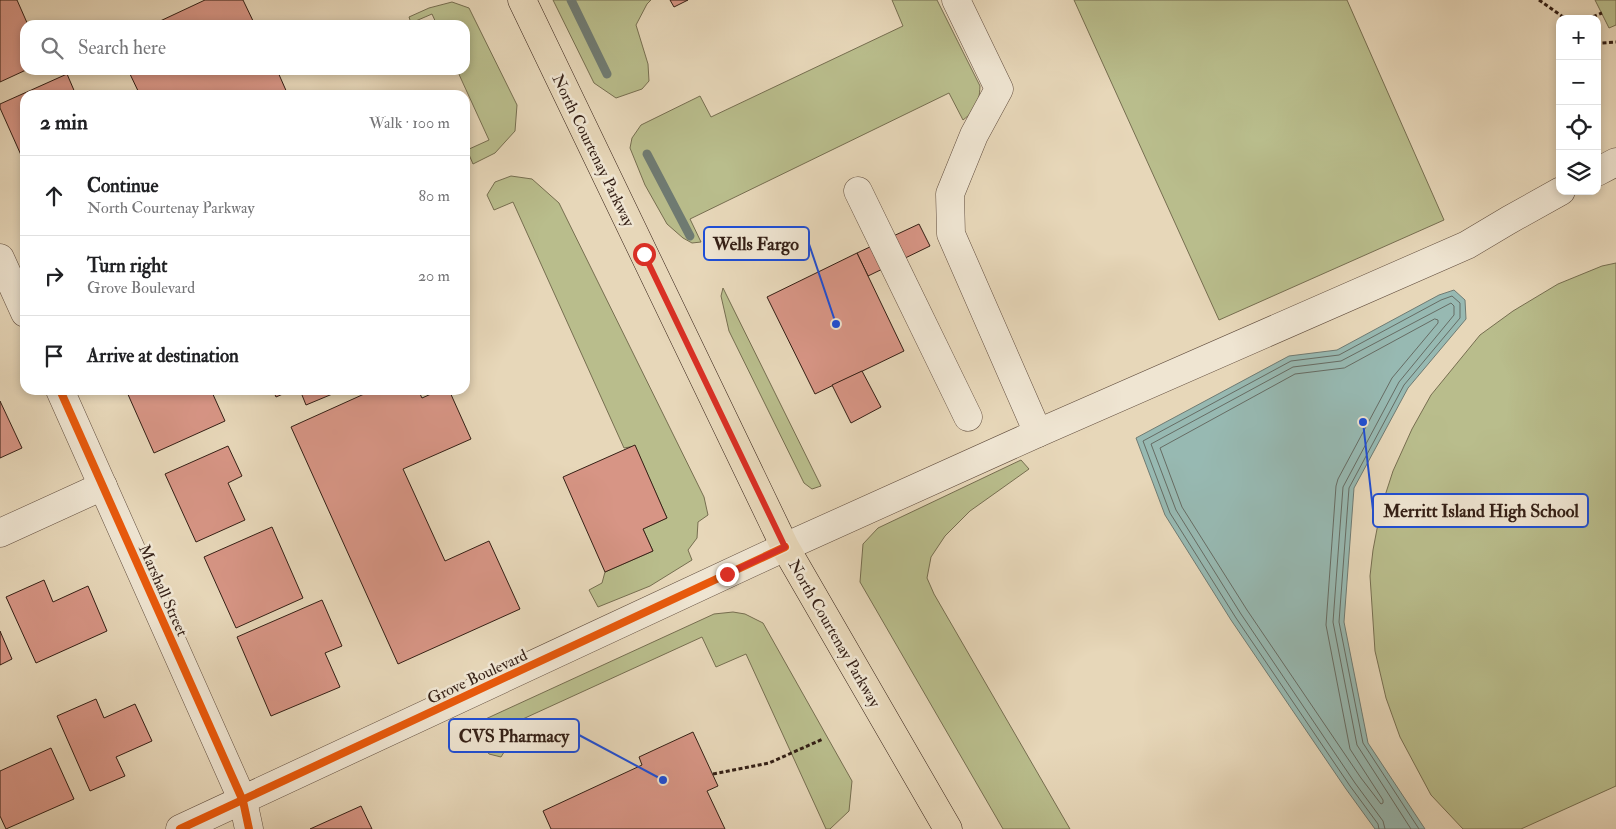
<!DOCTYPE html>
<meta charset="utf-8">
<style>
body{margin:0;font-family:"IM FELL Double Pica",serif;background:#f2f2f2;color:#202124}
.controls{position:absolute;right:15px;top:15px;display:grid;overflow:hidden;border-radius:10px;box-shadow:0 2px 8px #0003}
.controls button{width:45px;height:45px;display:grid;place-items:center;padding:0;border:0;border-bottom:1px solid #e0e0e0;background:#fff;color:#202124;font:25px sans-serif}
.stop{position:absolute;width:15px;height:15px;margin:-11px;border:4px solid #d93025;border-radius:50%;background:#fff}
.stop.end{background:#d93025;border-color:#fff;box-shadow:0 1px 5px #0008}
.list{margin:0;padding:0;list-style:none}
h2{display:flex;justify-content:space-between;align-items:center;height:65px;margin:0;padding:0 20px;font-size:21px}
h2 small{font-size:16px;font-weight:400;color:#757577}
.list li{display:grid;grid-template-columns:32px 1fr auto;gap:15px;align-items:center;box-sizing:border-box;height:80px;padding:0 20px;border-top:1px solid #e0e0e0}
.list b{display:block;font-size:19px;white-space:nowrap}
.list p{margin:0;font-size:16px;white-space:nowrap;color:#757577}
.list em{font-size:16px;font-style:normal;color:#757577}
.icon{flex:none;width:28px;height:28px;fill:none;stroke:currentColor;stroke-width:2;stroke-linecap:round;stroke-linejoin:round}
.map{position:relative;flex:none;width:1616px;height:829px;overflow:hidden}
.search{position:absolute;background:#fff;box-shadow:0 2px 8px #0003;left:20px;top:20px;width:450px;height:55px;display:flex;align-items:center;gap:12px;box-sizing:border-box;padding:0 18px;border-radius:15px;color:#757577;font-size:19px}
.panel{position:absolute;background:#fff;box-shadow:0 2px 8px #0003;left:20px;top:90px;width:450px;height:305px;border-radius:15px}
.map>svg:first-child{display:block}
.green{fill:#b9bd8c;stroke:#766e50}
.water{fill:#97b9b2;stroke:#6f7b73}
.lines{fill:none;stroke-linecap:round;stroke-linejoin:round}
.shore{stroke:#666c64;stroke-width:1}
.stream{stroke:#6f7b73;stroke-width:9}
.building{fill:#d79585;stroke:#341f15}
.minor-casing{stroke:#614d3e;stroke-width:29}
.major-casing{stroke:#341f15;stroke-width:29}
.path{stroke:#341f15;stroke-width:3;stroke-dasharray:4 2.5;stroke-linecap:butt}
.minor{stroke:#efe5d2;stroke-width:28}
.major{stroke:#e7d7b9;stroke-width:28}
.cycleway-casing{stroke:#efe5d2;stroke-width:11}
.cycleway{stroke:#e8590c;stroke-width:8}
.route{stroke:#d93025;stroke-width:6}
.labels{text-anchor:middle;stroke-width:5;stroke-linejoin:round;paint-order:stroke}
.street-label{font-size:16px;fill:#341f15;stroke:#efe5d2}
.leader{fill:none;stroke:#1d4ed8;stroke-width:2}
.callout-dot{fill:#1d4ed8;stroke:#efe5d2;stroke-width:2}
.callout{fill:#efe5d2;stroke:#1d4ed8;stroke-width:2}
.callout-label{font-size:18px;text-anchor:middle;font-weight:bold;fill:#341f15}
</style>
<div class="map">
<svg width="1616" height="829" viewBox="0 0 1616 829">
<rect width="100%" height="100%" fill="#e7d7b9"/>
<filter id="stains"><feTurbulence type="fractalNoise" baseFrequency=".004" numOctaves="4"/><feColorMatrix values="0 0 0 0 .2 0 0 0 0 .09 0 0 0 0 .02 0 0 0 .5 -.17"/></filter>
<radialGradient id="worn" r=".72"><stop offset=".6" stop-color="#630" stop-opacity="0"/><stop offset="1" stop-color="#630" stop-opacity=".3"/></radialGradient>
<g class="green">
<polygon points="553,0 651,0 647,4 636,25 648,64 649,81 642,89 616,98 594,83"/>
<path d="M892,0H937L980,86C979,104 977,109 963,120L949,93L690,219L701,242L692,243L683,238L667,224L645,185L630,148L632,138L641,125L700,96L711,117L903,26Z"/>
<polygon points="1074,0 1347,0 1444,220 1219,320"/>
<polygon points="1595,0 1616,0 1616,25 1609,28"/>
<polygon points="452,2 469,8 517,105 515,131 495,153 473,164 467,150 489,140 457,70 465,70 465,25 437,25 432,14 411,23 409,17 429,8"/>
<polygon points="511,176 532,179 559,203 704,497 708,515 698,522 697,538 688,550 692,560 650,586 598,607 589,590 602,583 605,572 653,551 643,529 667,518 635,446 624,448 513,202 494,210 487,195 495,182"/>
<polygon points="1616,263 1616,786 1521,829 1463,829 1431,795 1400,737 1386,698 1375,651 1370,576 1373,550 1381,508 1393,471 1412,429 1431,395 1480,335 1513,311 1558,284 1602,266"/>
<polygon points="723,288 821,486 812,489 804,483 729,331 721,296"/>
<polygon points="1021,460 1029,469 970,511 945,536 931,557 927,578 934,594 1070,829 1003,829 860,582 863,544 878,528"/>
<polygon points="733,612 745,614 763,623 852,781 849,811 830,829 826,829 746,654 716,667 702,637 501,729 510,748 506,749 501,757 489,754 478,740 479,722 714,614"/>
</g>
<polygon class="water" points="1454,290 1465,300 1466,319 1408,388 1354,488 1344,622 1368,743 1425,829 1375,829 1346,789 1231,620 1165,515 1136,438 1289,356 1337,350 1439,295"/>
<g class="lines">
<g class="shore">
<polygon points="1435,319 1438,320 1438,323 1392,378 1338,479 1336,486 1326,625 1350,749 1383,800 1383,803 1381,804 1361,778 1247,610 1182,507 1160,448 1295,374 1344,368"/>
<polyline points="1379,829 1378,824 1350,786 1236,618 1170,513 1143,441 1291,361 1339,355 1441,300 1452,296 1460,303 1460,318 1404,385 1349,488 1339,622 1363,743 1419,829"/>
<polyline points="1385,829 1383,821 1355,783 1241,614 1176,510 1151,444 1293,367 1341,361 1451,303 1454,306 1454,315 1399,382 1343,487 1333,622 1357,745 1411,829"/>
</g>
<g class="stream">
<polyline points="571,0 607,74"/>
<polyline points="647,154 690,236"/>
</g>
</g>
<g class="building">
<polygon points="0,0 17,0 28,25 25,25 26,70 0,82"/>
<polygon points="205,0 243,0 255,25 160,25 158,22"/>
<polygon points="670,0 688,0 674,7"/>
<polygon points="132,70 277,70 288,95 140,95 129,72"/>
<polygon points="67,74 76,95 25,95 25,164 0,108 0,104"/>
<polygon points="919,224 930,246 868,276 857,253"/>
<polygon points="857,253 904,351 815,394 767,297"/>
<polygon points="862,371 881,407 851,423 832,385"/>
<polygon points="126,390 211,390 225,421 154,453"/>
<polygon points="273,390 292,390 276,397"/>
<polygon points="300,390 342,390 306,405"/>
<polygon points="373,390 418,390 422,398 440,390 449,390 471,439 403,469 445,561 489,541 520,609 398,664 291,427"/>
<polygon points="0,401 22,448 0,458"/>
<polygon points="635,445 667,518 643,529 653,551 605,572 563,477"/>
<polygon points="228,446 242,476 228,483 245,520 196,542 165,474"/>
<polygon points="272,527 303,598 236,628 204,557"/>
<polygon points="44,580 53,602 88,586 107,631 36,663 6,597"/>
<polygon points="322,600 342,646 325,653 340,687 271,716 237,637"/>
<polygon points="0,631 12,659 0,665"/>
<polygon points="96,699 104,718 135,704 152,741 116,757 125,776 90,791 57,716"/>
<polygon points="693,732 718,786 707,791 725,829 551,829 543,811 642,765 639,757"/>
<polygon points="51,748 74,799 6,829 0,816 0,771"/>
<polygon points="361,806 372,829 310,829"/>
</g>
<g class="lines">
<g class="minor-casing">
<g id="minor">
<polyline points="956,0 999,89 974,135 950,194 951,234 1038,433"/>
<polyline points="1597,172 1616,162"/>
<polyline points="858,191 968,417"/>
<polyline points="0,258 25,313"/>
<polyline points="60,390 243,801 249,829"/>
<polyline points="0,533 103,486"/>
<polyline points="180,829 785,547 1038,433 1467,245 1509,220 1561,191"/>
</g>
</g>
<g class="major-casing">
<polyline id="major" points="522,0 785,547 948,829"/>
</g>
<g class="path">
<polyline points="1539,0 1566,19"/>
<polyline points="1587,19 1602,13"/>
<polyline points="1597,40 1601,43 1616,42"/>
<polyline points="713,774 769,763 823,739"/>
</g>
<use href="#minor" class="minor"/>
<use href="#major" class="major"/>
<g class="cycleway-casing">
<g id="cycleway">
<polyline points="60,390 243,801 249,829"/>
<polyline points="180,829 785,547"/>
</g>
</g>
<use href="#cycleway" class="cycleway"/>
</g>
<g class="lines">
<polyline class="route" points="644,254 785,547 727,574"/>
</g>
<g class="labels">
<g class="street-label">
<text transform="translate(594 150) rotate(64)" y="6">North Courtenay Parkway</text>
<text transform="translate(164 590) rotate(66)" y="6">Marshall Street</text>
<text transform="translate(835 633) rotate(60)" y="6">North Courtenay Parkway</text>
<text transform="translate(477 676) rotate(-25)" y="6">Grove Boulevard</text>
</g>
</g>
<path class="leader" d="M836 324L809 244M1363 422L1373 510M663 780L579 735"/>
<g class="callout-dot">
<circle cx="836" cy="324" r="5"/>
<circle cx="1363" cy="422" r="5"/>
<circle cx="663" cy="780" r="5"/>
</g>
<g class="callout">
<rect x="704" y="227" width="105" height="33" rx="5"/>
<rect x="1373" y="494" width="215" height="33" rx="5"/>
<rect x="449" y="719" width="130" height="33" rx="5"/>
</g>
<g class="callout-label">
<text x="756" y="250">Wells Fargo</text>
<text x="1481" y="517">Merritt Island High School</text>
<text x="514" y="742">CVS Pharmacy</text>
</g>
<rect width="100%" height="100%" filter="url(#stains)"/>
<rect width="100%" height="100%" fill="url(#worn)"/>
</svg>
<div class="controls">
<button>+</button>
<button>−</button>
<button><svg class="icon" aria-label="locate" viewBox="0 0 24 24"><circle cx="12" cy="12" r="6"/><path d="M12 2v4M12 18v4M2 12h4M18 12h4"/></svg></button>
<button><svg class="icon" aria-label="layers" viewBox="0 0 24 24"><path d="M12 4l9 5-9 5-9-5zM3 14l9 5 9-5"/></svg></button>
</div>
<div class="stop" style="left:644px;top:254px"></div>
<div class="stop end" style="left:727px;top:574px"></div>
<div class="search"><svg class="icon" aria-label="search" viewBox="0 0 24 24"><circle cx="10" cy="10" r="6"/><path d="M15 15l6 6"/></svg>Search here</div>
<section class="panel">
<h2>2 min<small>Walk · 100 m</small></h2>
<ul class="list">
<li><svg class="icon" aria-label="ahead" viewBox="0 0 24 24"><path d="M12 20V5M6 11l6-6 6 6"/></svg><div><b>Continue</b><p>North Courtenay Parkway</p></div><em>80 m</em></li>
<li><svg class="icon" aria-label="right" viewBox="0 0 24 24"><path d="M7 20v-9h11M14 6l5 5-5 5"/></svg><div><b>Turn right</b><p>Grove Boulevard</p></div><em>20 m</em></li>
<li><svg class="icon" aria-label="arrive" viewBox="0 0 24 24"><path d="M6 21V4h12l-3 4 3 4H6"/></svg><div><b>Arrive at destination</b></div></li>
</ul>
</section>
</div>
